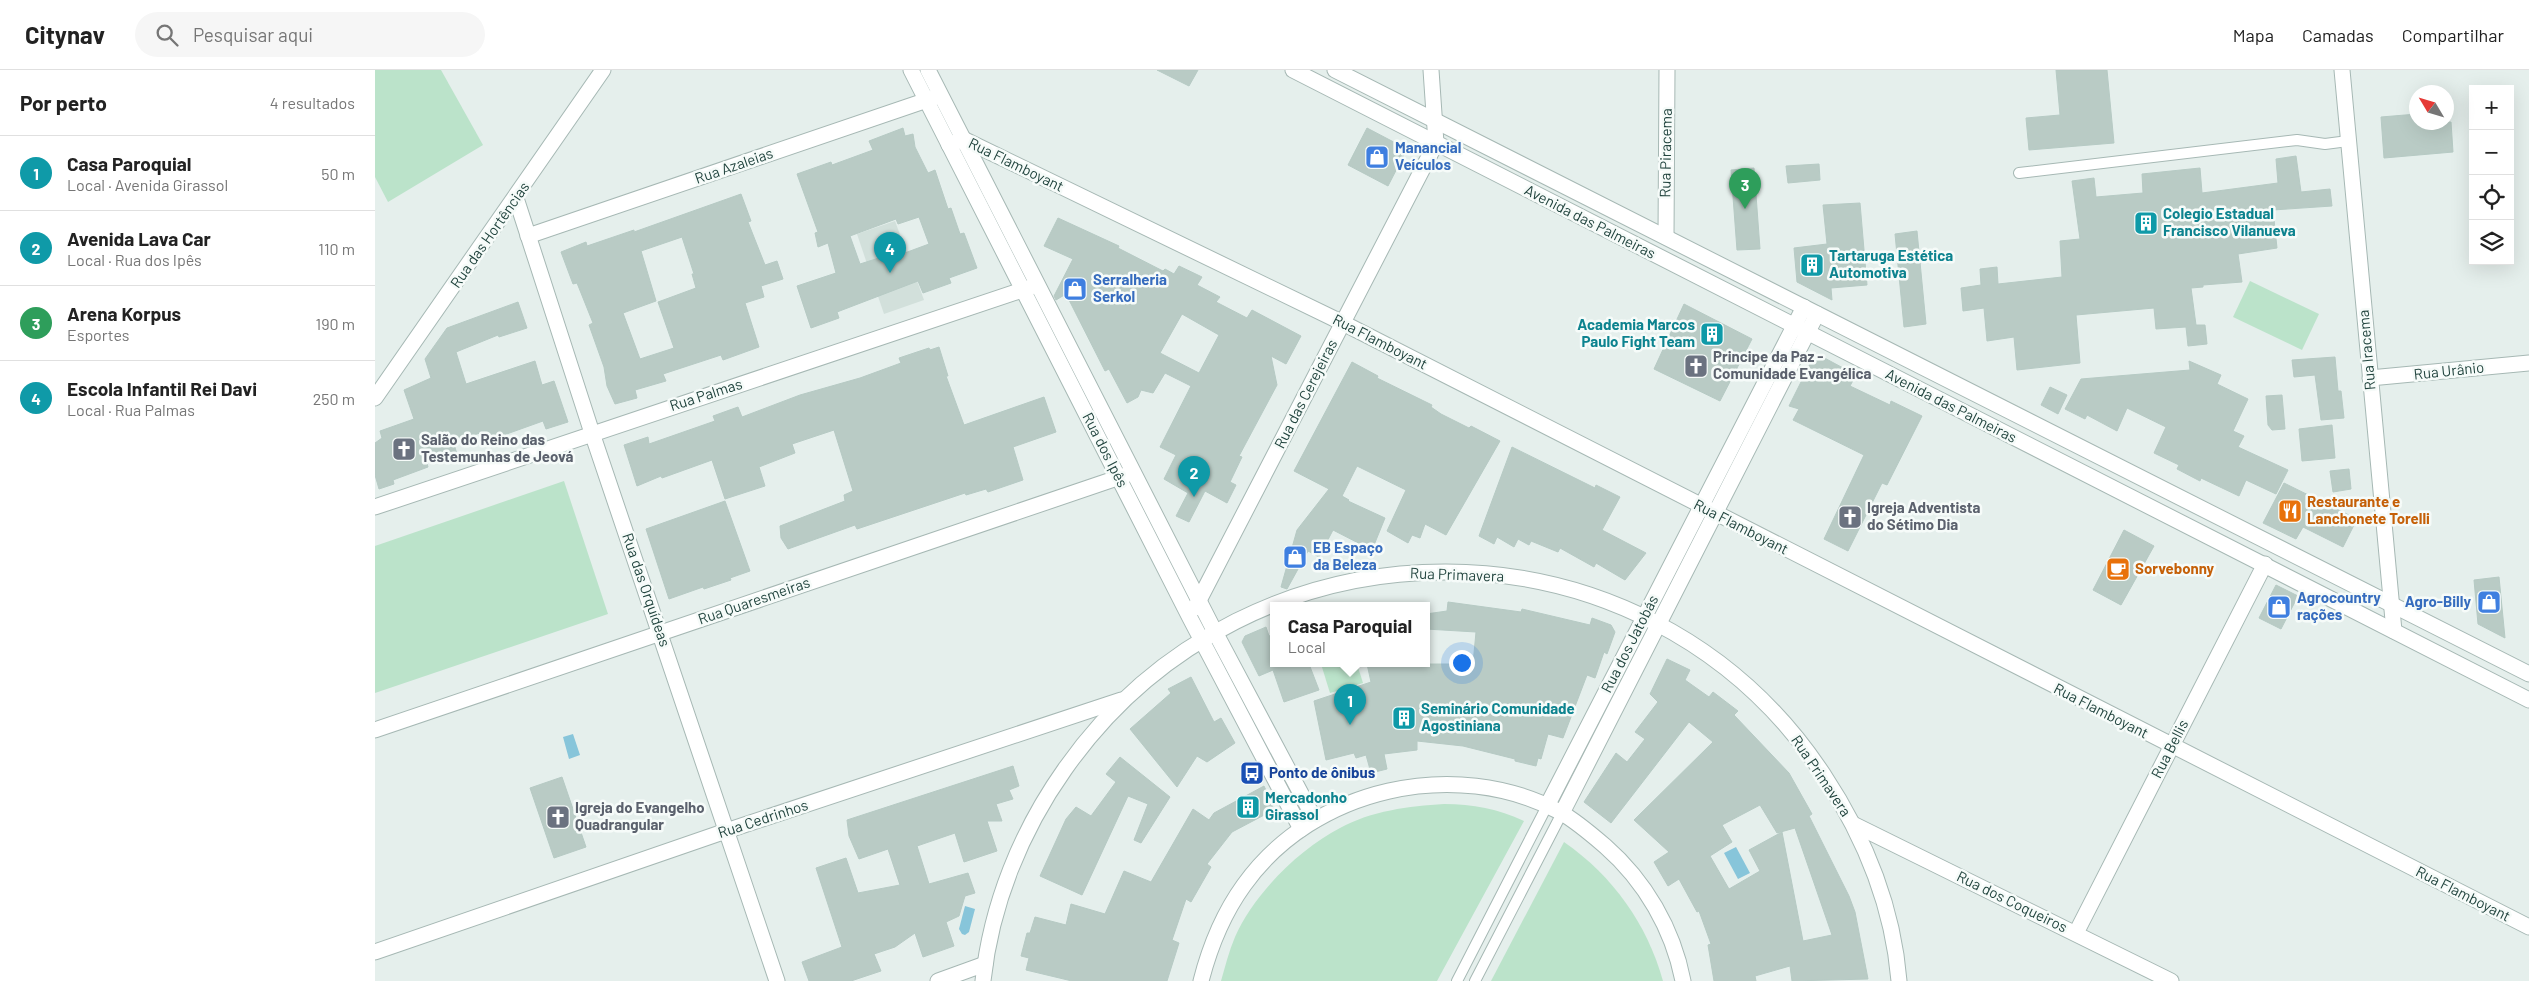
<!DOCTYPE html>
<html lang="pt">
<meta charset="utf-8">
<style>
body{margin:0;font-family:Barlow,sans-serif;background:#f6f6f6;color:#222}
.controls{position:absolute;right:15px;top:15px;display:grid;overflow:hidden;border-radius:0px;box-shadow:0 5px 20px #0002}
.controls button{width:45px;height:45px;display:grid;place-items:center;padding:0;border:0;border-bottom:1px solid #e0e0e0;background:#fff;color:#222;font:25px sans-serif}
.compass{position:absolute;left:2034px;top:15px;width:45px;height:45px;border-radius:50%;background:#fff;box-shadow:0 5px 20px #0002;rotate:308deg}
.you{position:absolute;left:1086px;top:592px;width:18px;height:18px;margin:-12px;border:4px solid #fff;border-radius:50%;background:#1a73e8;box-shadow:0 0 0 8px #1a73e833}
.badge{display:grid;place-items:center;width:32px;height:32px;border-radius:50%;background:#855338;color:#fff;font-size:16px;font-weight:700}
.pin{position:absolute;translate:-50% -41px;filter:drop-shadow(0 1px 2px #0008)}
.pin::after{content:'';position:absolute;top:26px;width:18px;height:15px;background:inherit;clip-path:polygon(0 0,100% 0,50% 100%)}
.popup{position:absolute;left:895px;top:532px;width:160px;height:65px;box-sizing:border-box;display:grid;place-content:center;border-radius:0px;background:#fff;filter:drop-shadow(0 1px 4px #0005);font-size:16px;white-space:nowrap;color:#767676}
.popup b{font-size:19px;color:#222}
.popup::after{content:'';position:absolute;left:50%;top:100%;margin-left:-10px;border:10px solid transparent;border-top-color:#fff}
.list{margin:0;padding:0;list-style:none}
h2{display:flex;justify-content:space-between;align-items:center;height:65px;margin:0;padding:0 20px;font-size:21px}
h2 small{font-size:16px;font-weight:400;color:#767676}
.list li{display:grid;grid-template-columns:32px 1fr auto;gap:15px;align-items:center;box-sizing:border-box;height:75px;padding:0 20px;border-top:1px solid #e0e0e0}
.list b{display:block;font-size:19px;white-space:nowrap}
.list p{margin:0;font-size:16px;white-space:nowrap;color:#767676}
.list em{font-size:16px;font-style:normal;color:#767676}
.icon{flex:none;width:28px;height:28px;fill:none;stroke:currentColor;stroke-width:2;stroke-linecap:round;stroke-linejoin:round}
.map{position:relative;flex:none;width:2154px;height:911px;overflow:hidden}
header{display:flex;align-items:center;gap:30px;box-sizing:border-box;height:70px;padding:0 25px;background:#fff;border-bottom:1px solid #e0e0e0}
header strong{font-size:24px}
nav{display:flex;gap:28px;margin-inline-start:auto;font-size:18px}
.search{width:350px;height:45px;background:#f6f6f6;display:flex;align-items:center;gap:12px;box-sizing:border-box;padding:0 18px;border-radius:28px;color:#767676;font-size:19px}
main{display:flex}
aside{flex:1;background:#fff}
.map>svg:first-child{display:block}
.built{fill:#d2e0db}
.green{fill:#bbe3ca}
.water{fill:#87c5da}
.building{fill:#b9cbc5;stroke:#b6cac4;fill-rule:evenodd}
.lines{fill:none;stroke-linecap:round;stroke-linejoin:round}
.service-casing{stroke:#a6b8b4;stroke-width:12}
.minor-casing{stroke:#a6b8b4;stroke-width:17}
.tertiary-casing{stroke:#a6b8b4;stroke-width:17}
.service{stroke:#fff;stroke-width:10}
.minor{stroke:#fff;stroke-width:15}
.tertiary{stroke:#fff;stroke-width:15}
.labels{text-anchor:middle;stroke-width:5;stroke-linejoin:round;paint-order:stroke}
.shop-label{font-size:15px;font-weight:bold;fill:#366cbe;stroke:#f6fbf9;text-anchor:start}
.street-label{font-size:15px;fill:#21443e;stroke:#f6fbf9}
.culture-label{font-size:15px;font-weight:bold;fill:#0d838f;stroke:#f6fbf9;text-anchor:start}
.worship-label{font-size:15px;font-weight:bold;fill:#5b616d;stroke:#f6fbf9;text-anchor:start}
.food-label{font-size:15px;font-weight:bold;fill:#c56008;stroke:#f6fbf9;text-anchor:start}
.transit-label{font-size:15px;font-weight:bold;fill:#164399;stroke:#f6fbf9;text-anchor:start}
</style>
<header>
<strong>Citynav</strong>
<div class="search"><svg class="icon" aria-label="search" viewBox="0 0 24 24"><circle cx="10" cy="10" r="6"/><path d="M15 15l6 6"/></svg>Pesquisar aqui</div>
<nav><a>Mapa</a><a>Camadas</a><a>Compartilhar</a></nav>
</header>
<main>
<aside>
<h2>Por perto<small>4 resultados</small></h2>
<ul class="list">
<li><span class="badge" style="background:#0f9aa8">1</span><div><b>Casa Paroquial</b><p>Local · Avenida Girassol</p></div><em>50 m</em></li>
<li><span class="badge" style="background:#0f9aa8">2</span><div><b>Avenida Lava Car</b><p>Local · Rua dos Ipês</p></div><em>110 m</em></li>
<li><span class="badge" style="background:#2e9e5b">3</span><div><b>Arena Korpus</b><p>Esportes</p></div><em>190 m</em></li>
<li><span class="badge" style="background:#0f9aa8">4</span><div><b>Escola Infantil Rei Davi</b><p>Local · Rua Palmas</p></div><em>250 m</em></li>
</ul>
</aside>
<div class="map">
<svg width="2154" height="911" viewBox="0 0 2154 911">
<rect width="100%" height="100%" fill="#e5efec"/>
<polygon class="built" points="520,151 549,230 509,244 482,164"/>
<g class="green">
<polygon points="0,0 66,0 108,75 13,132 0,107"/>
<polygon points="1875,211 1944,244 1927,280 1858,247"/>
<polygon points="189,411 233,544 0,623 0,476"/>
<polygon points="946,594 982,594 988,613 955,623"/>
<path d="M1069,734C1098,734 1123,739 1149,751L1062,911H846C850,897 854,881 860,867C878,825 924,779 965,758C996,741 1034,736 1069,734Z"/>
<path d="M1189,772C1238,806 1272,854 1288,911H1116Z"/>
</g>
<g class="water">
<polygon points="198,664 205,685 194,689 188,667"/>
<polygon points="1361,777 1375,803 1363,809 1349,783"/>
<polygon points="590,836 600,839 594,862 590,865 587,864 584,859"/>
</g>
<g class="building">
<polygon points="782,0 823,0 814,16"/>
<polygon points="1681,0 1732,0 1739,73 1654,80 1651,48 1685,45"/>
<polygon points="2042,44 2042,52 2076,52 2078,82 2009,88 2006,47"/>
<path d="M528,58L530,66L538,64L540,77L553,103L560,100L573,139L576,138L585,164L589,163L602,198L574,208L576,213L548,223L543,211L462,242L464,248L436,258L422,216L461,203L453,173L443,177L440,163L443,162L422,104L456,92L457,95L498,80L494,71ZM544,147L554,174L527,184L526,181L485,194L475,166L521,149L523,154Z"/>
<polygon points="992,58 1032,79 1013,116 973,95"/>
<polygon points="1921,86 1926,122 1955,119 1957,136 1898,140 1902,178 1863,184 1867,212 1828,215 1828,217 1816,218 1821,255 1830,255 1832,274 1813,276 1811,257 1781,259 1779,238 1701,245 1705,293 1642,300 1639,267 1612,271 1609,238 1588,241 1586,218 1606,215 1605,199 1622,197 1623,214 1687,207 1685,171 1705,169 1697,111 1719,108 1721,127 1768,123 1767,104 1825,98 1827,123 1903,113 1901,89"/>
<polygon points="1444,94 1445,110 1413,113 1411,96"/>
<polygon points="1379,98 1385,179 1362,180 1356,100"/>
<path d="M366,124L376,151L373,152L390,195L402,191L408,209L386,216L389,227L370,233L384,277L348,290L346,285L288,304L291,311L260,320L262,328L240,334L232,316L229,297L214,255L218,253L202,213L198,214L186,182L211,172L212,176L259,160V162ZM307,167L319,204H317L321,218L283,232L299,278L265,289L248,243L281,231L266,181Z"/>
<polygon points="1485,133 1492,215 1456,218 1457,230 1422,212 1419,178 1452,174 1448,135"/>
<path d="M683,148L744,176L743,178L788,201L790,199L799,204L804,196L827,207L822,215L845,227L841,232L872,248L877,240L926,266L911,294L896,286L902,315L864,386L867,387L855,412L861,415L852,433L830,421L814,452L801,446L813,423L789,409L801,385L785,377L816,316L790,303L778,323L766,320L763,327L752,333L734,299L730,301L691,224L681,230L679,226L698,189L669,176ZM807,244L844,265L824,303L785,283Z"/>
<polygon points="1542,161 1551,254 1529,257 1520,164"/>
<polygon points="143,232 152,258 124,267 123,265 81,282 91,314 160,291 167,315 179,311 193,352 171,359 168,351 115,370 112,361 78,371 82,384 52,393 53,397 18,410 19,414 4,419 0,405 0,373 7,368 5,361 39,349 29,320 56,308 50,289 72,258"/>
<polygon points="1309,234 1377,269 1345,331 1279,299"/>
<polygon points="564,277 573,306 571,306 589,355 669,327 681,362 638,377 648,410 613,422 611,419 591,425 590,423 482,459 480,455 413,479 406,468 405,456 470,431 469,425 478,421 459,360 417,374 420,383 384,397 390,416 350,429 337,390 287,408 286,406 262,416 249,375 273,367 274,374 340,351 338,346 363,337 367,347 425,325 485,308 526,293 524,288 554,278 555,280"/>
<polygon points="1444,285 1481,305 1475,316 1515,335 1516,331 1547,346 1512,415 1507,413 1473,481 1449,469 1489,385 1418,350 1424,339 1414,336 1437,290"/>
<polygon points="1960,287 1963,321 1966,321 1969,348 1946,350 1940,305 1919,307 1917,290"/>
<polygon points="1814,291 1846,305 1842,314 1873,329 1858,361 1869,366 1863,377 1913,400 1901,424 1871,410 1864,426 1826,408 1825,411 1802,399 1804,395 1779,383 1791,357 1752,338 1742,361 1712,345 1710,349 1690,339 1706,309 1815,300"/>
<polygon points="977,292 1003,306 1002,308 1057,335 1056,337 1066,344 1094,358 1096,356 1125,371 1071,465 1050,454 1045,468 1037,465 1033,473 1012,461 1031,420 982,396 967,426 974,430 973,431 1010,448 997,480 958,460 944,487 933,481 912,519 906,517 922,460 954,419 919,401"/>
<polygon points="1675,317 1692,325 1683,344 1666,335"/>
<polygon points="1907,325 1910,359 1897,360 1893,355 1891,326"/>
<polygon points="1957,355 1960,388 1927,391 1924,359"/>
<polygon points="1137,377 1220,418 1221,415 1245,427 1227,460 1271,483 1250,510 1221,493 1219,497 1185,478 1183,482 1156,471 1154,475 1143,469 1139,477 1122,467 1119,474 1104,466"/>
<polygon points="1974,399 1976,419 1958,422 1955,401"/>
<polygon points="1909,413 1982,449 1968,477 1928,457 1921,469 1888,453"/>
<polygon points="350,431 375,501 355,508 356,510 329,519 328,517 294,529 271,459"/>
<polygon points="1749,460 1779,476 1746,535 1718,520"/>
<polygon points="2124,507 2130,568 2103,554 2099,510"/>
<polygon points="1901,515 1923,526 1906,559 1884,548"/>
<polygon points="1073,532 1146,542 1147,539 1215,555 1217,548 1236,555 1240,562 1232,584 1229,582 1220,608 1212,605 1188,668 1173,664 1166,689 1163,688 1161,696 1140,691 1140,689 1088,676 1042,671 1042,680 1009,684 1012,699 996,703 991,685 981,688 979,683 951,690 939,631 996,612 992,594 1098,594 1101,562 1051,559 1051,544 1072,541"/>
<polygon points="891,557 894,566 899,565 899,594 934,594 944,620 909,632 898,600 884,606 867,572 870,566"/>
<path d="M1292,589L1315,600L1310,610L1334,627L1338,622L1363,641L1359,645L1414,703L1437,744L1434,746L1474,826L1480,842L1493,909L1417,911L1415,896L1380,906L1381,911H1339L1333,875L1336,874L1324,841L1322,842L1304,809L1293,816L1279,792L1294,782L1259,750L1338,672L1314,652L1236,753L1209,732L1241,683L1252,692L1270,669L1260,662L1283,632L1275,624ZM1385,735L1402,763L1420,758L1457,865L1428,871L1407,762L1374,780L1385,801L1354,819L1335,786L1357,772L1347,755Z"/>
<polygon points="816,607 839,652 846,648 860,673 832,692 822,686 802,717 755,659 796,623 793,619"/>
<polygon points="745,687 795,727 766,773 759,770 773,734 753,726 707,825 665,806 691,749 701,737 716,746 741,712 731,704"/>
<polygon points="638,696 644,716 634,720 638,729 621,734 627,751 612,751 622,781 589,792 580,763 542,776 554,814 593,803 600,823 590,826 584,846 571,852 579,876 548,887 540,863 520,877 499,884 506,901 476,911 434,911 427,892 467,877 441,798 471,788 483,823 525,815 513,779 484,789 474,766 472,750"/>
<polygon points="187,707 211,777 179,788 155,718"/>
<polygon points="889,716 898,735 893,743 857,762 832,794 836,797 816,832 811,829 797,870 804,873 792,911 697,911 651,900 654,888 646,886 652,863 655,863 660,847 691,855 696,834 730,844 749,801 776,812 818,739 834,750 839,743"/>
</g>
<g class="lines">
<g class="service-casing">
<g id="service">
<polyline points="1644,103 1922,70 1950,74 1973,71"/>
<polyline points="1082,911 1172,736"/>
<polyline points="1100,911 1187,743"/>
</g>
</g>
<g class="minor-casing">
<g id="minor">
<polyline points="536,0 815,548 926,759"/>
<polyline points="553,0 840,562 940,750"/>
<polyline points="1967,0 2019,561"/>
<polyline points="574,75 588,69 968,253 2154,857"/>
<polyline points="141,128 217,363 402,911"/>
<polyline points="153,166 561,27"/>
<polyline points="1291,167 1292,0"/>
<polyline points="1995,308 2154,293"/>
<polyline points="0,437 656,217"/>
<polyline points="820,538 1061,73 1056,0"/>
<polyline points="0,660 751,405"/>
<polyline points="1172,736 1429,237"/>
<polyline points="1187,743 1442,244"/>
<polyline points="1478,754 1796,911"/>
<polyline points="1701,863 1890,494"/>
<polyline points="0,882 351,761 746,630"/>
<polyline points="563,911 610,894"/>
<path d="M608,911C616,835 646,761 690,699C874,437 1269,434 1448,704C1489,766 1518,837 1524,911"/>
<path d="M826,911C835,876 848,844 869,815C938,718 1080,686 1185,742C1201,751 1216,764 1230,776C1270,811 1298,859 1308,911"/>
</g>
</g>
<g class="tertiary-casing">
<g id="tertiary">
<polyline points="918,0 2154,630"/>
<polyline points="960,0 2154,604"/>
<polyline points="0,328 228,0"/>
</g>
</g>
<use href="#service" class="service"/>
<use href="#minor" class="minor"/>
<use href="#tertiary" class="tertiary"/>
</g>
<defs>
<g id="shop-square" transform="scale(1.25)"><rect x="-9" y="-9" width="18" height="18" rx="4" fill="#3f7fe0" stroke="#f6fbf9"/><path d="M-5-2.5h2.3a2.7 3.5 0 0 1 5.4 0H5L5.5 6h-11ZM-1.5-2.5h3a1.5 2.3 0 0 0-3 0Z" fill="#fff"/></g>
<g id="building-square" transform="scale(1.25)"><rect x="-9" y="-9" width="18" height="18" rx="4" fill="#0f9aa8" stroke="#f6fbf9"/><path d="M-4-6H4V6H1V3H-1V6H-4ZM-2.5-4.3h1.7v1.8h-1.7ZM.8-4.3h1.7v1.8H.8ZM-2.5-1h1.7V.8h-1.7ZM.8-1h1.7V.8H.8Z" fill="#fff"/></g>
<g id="church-square" transform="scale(1.25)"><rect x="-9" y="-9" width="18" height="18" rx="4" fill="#6b7280" stroke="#f6fbf9"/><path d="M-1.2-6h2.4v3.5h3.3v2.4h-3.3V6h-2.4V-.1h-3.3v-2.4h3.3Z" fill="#fff"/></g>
<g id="restaurant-square" transform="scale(1.25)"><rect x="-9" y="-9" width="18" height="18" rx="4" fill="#e8710a" stroke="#f6fbf9"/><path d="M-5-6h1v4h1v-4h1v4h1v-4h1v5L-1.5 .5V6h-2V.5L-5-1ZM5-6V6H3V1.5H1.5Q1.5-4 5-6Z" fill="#fff"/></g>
<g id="cafe-square" transform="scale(1.25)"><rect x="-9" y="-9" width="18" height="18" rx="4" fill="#e8710a" stroke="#f6fbf9"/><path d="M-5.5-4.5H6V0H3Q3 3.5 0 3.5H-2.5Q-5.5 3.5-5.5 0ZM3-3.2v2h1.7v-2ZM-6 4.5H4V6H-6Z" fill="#fff"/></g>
<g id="bus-square" transform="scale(1.25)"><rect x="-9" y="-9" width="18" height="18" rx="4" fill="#1a4fb4" stroke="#f6fbf9"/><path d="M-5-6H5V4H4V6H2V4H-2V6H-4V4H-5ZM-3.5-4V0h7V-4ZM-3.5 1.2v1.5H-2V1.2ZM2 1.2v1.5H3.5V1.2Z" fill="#fff"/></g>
</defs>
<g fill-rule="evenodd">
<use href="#shop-square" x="1002" y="87"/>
<use href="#building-square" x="1771" y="153"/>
<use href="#building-square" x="1437" y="195"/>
<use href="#shop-square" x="700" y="219"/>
<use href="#building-square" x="1337" y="264"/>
<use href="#church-square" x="1321" y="296"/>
<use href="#church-square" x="29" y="379"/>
<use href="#restaurant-square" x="1915" y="441"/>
<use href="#church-square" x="1475" y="447"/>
<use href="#shop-square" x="920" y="487"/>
<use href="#cafe-square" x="1743" y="499"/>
<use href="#shop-square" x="2114" y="532"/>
<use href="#shop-square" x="1904" y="537"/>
<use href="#building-square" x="1029" y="648"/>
<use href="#bus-square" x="877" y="703"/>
<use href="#building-square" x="873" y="737"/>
<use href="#church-square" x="183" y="747"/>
</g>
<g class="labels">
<g class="shop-label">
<text x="1020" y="83">Manancial<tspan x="1020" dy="17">Veículos</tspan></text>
<text x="718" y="215">Serralheria<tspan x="718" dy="17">Serkol</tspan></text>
<text x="938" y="483">EB Espaço<tspan x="938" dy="17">da Beleza</tspan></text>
<text x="1922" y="533">Agrocountry<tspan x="1922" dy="17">rações</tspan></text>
<text x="2096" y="537" text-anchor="end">Agro-Billy</text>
</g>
<g class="street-label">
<text transform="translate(1291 83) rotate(-89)" y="5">Rua Piracema</text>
<text transform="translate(641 95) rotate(26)" y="5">Rua Flamboyant</text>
<text transform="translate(359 96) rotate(-19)" y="5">Rua Azaleias</text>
<text transform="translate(1215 152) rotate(27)" y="5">Avenida das Palmeiras</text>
<text transform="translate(115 165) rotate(-55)" y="5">Rua das Hortências</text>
<text transform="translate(1005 272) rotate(27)" y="5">Rua Flamboyant</text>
<text transform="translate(1992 280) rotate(-95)" y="5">Rua Iracema</text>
<text transform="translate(2074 301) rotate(-6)" y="5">Rua Urânio</text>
<text transform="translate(931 324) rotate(-63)" y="5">Rua das Cerejeiras</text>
<text transform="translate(331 325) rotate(-18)" y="5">Rua Palmas</text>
<text transform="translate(1576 336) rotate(27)" y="5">Avenida das Palmeiras</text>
<text transform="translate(730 380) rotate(63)" y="5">Rua dos Ipês</text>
<text transform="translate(1366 457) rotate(27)" y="5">Rua Flamboyant</text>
<text transform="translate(1082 505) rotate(2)" y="5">Rua Primavera</text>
<text transform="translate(271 520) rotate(71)" y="5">Rua das Orquídeas</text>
<text transform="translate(379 531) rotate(-19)" y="5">Rua Quaresmeiras</text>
<text transform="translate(1255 574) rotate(-63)" y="5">Rua dos Jatobás</text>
<text transform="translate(1726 641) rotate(27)" y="5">Rua Flamboyant</text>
<text transform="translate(1795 679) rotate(-63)" y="5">Rua Bellis</text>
<text transform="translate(1446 706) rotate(56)" y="5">Rua Primavera</text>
<text transform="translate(388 749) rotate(-18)" y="5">Rua Cedrinhos</text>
<text transform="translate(2088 824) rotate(27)" y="5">Rua Flamboyant</text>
<text transform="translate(1637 832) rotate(26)" y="5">Rua dos Coqueiros</text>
</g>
<g class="culture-label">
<text x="1788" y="149">Colegio Estadual<tspan x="1788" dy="17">Francisco Vilanueva</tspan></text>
<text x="1454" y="191">Tartaruga Estética<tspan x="1454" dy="17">Automotiva</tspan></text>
<text x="1320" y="260" text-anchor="end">Academia Marcos<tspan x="1320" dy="17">Paulo Fight Team</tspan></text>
<text x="1046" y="644">Seminário Comunidade<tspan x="1046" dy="17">Agostiniana</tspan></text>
<text x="890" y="733">Mercadonho<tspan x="890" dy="17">Girassol</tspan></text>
</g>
<g class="worship-label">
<text x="1338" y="292">Principe da Paz -<tspan x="1338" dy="17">Comunidade Evangélica</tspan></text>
<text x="46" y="375">Salão do Reino das<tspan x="46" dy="17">Testemunhas de Jeová</tspan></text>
<text x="1492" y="443">Igreja Adventista<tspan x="1492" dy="17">do Sétimo Dia</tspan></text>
<text x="200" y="743">Igreja do Evangelho<tspan x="200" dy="17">Quadrangular</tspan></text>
</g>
<g class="food-label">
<text x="1932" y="437">Restaurante e<tspan x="1932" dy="17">Lanchonete Torelli</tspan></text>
<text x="1760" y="504">Sorvebonny</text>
</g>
<g class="transit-label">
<text x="894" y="708">Ponto de ônibus</text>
</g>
</g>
</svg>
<div class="controls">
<button>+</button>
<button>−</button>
<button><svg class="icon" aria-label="locate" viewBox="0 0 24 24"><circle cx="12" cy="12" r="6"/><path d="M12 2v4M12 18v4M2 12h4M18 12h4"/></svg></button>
<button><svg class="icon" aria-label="layers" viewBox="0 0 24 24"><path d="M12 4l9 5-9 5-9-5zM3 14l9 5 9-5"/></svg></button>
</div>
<svg class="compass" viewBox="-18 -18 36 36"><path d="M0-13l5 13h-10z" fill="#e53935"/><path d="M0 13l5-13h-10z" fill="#767676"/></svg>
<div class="you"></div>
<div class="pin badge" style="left:975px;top:655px;background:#0f9aa8">1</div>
<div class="popup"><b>Casa Paroquial</b>Local</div>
<div class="pin badge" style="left:819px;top:427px;background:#0f9aa8">2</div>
<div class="pin badge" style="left:1370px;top:139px;background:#2e9e5b">3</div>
<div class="pin badge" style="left:515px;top:203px;background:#0f9aa8">4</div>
</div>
</main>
